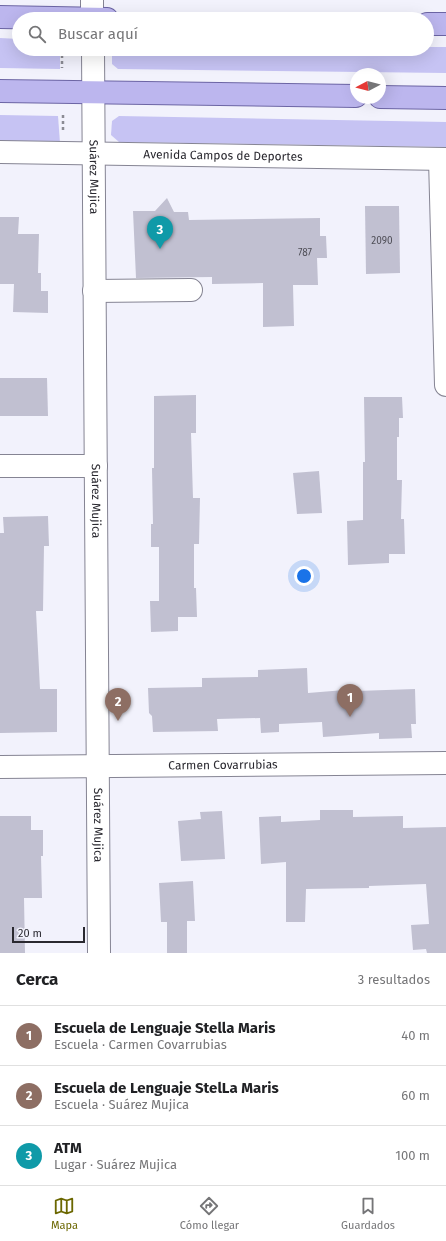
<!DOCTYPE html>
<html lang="es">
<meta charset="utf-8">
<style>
body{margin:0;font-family:"Fira Sans",sans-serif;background:#f6f6f6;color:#202124}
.compass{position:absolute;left:350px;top:68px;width:36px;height:36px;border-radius:50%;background:#fff;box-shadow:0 4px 16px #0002;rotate:263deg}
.scale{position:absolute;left:12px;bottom:10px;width:73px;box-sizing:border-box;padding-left:4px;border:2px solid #2a2930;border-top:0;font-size:11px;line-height:14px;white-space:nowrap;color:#2a2930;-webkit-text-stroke:3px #f2f2fc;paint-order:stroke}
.you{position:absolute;left:304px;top:576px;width:14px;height:14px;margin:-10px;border:3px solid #fff;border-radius:50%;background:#1a73e8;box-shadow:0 0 0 6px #1a73e833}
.badge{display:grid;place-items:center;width:26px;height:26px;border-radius:50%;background:#6b6700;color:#fff;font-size:13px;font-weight:700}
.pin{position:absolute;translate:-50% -33px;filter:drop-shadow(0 1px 2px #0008)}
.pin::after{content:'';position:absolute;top:21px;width:14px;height:12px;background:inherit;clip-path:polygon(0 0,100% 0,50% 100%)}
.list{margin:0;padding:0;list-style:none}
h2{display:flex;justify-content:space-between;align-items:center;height:52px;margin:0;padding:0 16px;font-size:17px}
h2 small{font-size:13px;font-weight:400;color:#757577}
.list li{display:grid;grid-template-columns:26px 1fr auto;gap:12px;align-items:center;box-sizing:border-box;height:60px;padding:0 16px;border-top:1px solid #e0e0e0}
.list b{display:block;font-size:15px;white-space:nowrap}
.list p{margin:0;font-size:13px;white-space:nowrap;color:#757577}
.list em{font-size:13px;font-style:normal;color:#757577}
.icon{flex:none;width:22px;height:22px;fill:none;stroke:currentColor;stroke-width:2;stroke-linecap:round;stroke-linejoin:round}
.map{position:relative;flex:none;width:446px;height:953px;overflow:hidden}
.search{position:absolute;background:#fff;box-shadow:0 4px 16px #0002;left:12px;right:12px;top:12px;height:44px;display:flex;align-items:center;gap:10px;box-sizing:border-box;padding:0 14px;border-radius:22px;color:#757577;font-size:15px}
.sheet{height:232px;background:#fff}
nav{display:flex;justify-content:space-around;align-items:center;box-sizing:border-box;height:56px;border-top:1px solid #e0e0e0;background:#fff;font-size:11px;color:#757577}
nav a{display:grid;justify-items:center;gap:2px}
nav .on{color:#6b6700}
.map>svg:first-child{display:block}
.green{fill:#c6c3f3}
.building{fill:#c1c0d1}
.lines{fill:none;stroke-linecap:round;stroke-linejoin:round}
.minor-casing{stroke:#858493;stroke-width:24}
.major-casing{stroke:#6c65a4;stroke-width:24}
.path{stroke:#8c8c94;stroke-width:2.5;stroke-dasharray:3 3;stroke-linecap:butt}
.minor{stroke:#fff;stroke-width:22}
.major{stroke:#bcb6ee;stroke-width:22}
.labels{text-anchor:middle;stroke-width:4;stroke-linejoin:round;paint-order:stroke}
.number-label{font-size:10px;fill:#504f58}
.street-label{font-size:12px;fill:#2a2930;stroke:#f2f2fc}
</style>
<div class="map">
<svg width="446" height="953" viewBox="0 0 446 953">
<rect width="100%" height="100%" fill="#f2f2fc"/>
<g class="green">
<polygon points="0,38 19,39 19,49 60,49 60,69 0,68"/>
<polygon points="427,47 446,47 446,73 118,69 112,64 112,49 427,49"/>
<polygon points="0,115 58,116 60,143 0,141"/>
<polygon points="119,116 446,122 446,147 119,142 111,135 112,121"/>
</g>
<g class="building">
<polygon points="167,198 174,212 188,212 189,220 320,218 320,236 326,236 327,258 317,258 318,285 293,285 294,326 263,327 263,283 212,284 212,277 136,278 133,211 155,211"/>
<polygon points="365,206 399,206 400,273 366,274"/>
<polygon points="0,217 19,217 18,234 39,234 38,273 41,273 41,291 48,291 48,313 13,312 14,284 0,284"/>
<polygon points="0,378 47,378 48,416 0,416"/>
<polygon points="196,395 196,433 191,433 193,498 200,498 199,544 194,544 194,588 196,588 197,617 178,617 178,631 151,632 150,601 159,601 159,547 151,547 151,524 153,524 152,468 154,468 154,396"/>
<polygon points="364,397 402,397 403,418 399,418 399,437 397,437 397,480 402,480 401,519 404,519 405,554 389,554 389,563 348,565 347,521 363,520 363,462 365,462"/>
<polygon points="319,471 322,513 297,514 293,473"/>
<polygon points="48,516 49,546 44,546 43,611 36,611 40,689 57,689 57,732 0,733 0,533 4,533 3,517"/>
<polygon points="307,668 308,693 357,689 357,691 415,689 416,724 411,724 412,738 379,739 379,733 323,737 322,722 279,724 279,732 261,733 260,718 217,719 218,731 153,732 152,716 149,713 148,688 202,687 202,678 258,677 258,670"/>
<polygon points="320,810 353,810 353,817 403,816 403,828 446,827 446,953 427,953 426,949 413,950 411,925 429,924 426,884 369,886 369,888 306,889 305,922 286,922 286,862 261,864 259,817 281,816 281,822 320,820"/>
<polygon points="222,811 225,859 181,861 178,821 201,819 200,812"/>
<polygon points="0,816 31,816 31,830 43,830 43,856 41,856 42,898 24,898 25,953 0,953"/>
<polygon points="193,881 195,921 187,921 187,953 167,953 167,922 161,922 159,883"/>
</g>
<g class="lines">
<g class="minor-casing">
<g id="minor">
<polyline points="92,0 92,19"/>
<path id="s1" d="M93,49L99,953"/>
<path id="s2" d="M0,152L446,159"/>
<polyline points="440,159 446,385"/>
<polyline points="94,291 191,290"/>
<polyline points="0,466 96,466"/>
<path id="s3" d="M0,767L446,763"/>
</g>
</g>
<g class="major-casing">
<g id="major">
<polyline points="0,17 107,19"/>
<polyline points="427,24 446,24"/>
<polyline points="0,91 356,96"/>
<polyline points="380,97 446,98"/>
</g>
</g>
<g class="path">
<polyline points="62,49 62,68"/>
<polyline points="63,115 63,130"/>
</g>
<use href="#minor" class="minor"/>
<use href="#major" class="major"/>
</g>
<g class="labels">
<g class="number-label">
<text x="382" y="244">2090</text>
<text x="305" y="256">787</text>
</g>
<g class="street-label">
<text dy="4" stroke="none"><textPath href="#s2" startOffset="223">Avenida Campos de Deportes</textPath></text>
<text dy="4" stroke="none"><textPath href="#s1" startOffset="128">Suárez Mujica</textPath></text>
<text dy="4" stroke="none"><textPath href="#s1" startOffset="452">Suárez Mujica</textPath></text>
<text dy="4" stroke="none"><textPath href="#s3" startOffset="223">Carmen Covarrubias</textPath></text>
<text dy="4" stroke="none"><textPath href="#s1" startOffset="776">Suárez Mujica</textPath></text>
</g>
</g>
</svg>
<svg class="compass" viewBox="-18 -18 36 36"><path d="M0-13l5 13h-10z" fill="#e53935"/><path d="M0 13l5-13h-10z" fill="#757577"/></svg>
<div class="scale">20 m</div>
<div class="you"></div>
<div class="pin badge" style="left:350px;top:717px;background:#8d6e63">1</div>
<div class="pin badge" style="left:118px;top:721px;background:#8d6e63">2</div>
<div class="pin badge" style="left:160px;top:249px;background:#0f9aa8">3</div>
<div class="search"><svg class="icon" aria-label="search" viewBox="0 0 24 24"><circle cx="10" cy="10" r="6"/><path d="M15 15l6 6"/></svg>Buscar aquí</div>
</div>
<section class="sheet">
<h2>Cerca<small>3 resultados</small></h2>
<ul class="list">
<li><span class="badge" style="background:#8d6e63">1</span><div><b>Escuela de Lenguaje Stella Maris</b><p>Escuela · Carmen Covarrubias</p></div><em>40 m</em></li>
<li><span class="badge" style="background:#8d6e63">2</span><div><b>Escuela de Lenguaje StelLa Maris</b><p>Escuela · Suárez Mujica</p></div><em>60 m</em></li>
<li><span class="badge" style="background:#0f9aa8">3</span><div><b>ATM</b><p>Lugar · Suárez Mujica</p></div><em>100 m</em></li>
</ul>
</section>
<nav>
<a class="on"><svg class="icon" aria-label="map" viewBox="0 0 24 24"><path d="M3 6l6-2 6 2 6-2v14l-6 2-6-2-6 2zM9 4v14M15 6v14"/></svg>Mapa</a>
<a><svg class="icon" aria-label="directions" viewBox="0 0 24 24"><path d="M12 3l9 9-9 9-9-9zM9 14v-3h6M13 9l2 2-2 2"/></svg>Cómo llegar</a>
<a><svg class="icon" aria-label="saved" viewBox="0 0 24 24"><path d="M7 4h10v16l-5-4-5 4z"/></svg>Guardados</a>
</nav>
